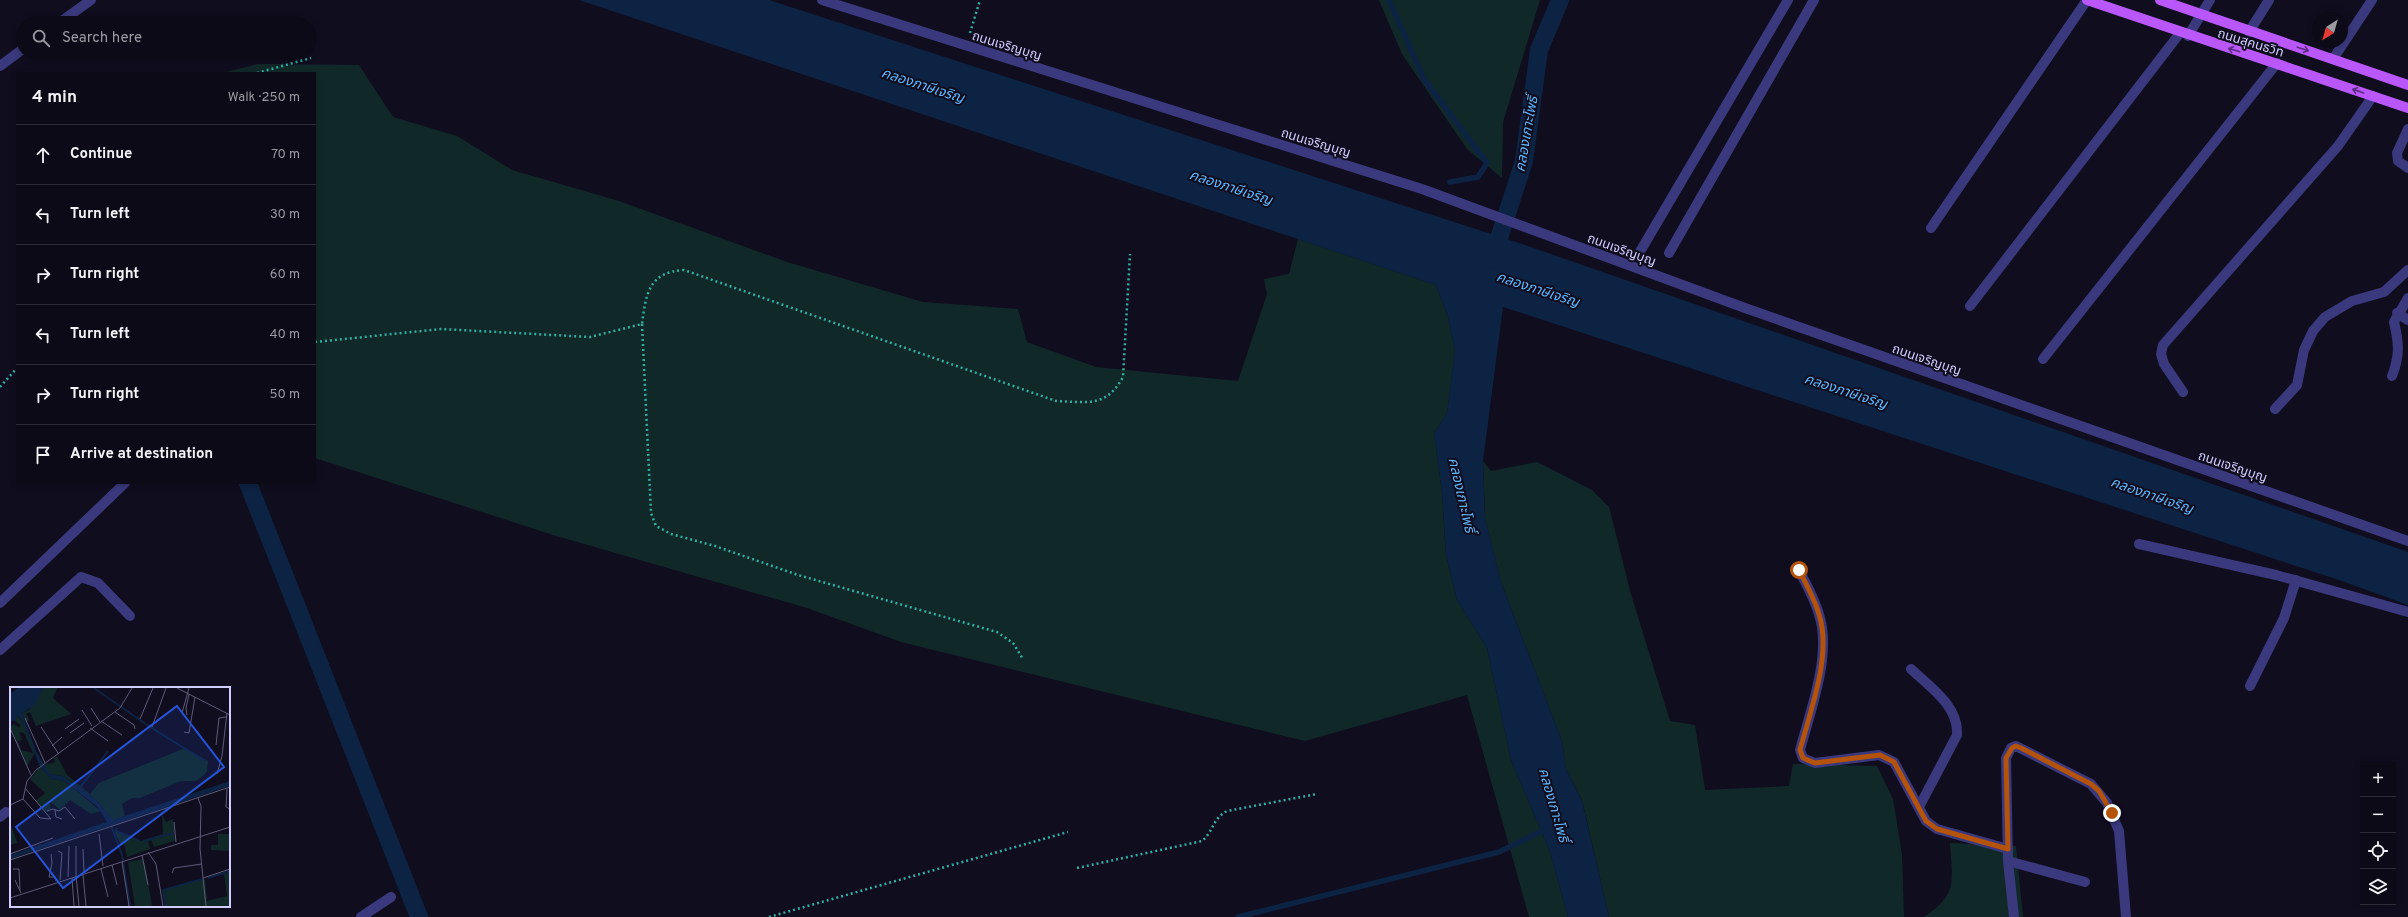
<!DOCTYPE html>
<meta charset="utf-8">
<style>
body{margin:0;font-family:Overpass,"Noto Sans Thai",sans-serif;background:#151320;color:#f1f3f6}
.controls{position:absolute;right:12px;bottom:12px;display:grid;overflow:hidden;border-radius:0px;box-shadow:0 2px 6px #0003}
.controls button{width:36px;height:36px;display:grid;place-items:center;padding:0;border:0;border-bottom:1px solid #2c2b36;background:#0c0a17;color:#f1f3f6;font:20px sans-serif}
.compass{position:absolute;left:2312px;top:12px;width:36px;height:36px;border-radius:50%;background:#0c0a17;box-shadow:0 2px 6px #0003;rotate:217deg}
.stop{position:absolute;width:12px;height:12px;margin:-9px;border:3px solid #b45309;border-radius:50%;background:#fff}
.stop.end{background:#b45309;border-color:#fff;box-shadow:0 1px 4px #0008}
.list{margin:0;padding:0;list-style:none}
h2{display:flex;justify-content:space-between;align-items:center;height:52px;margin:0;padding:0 16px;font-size:17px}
h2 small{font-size:13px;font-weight:400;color:#9a9aa1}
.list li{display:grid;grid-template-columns:26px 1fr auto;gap:12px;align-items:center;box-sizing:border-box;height:60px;padding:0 16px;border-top:1px solid #2c2b36}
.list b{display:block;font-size:15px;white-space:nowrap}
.list em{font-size:13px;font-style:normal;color:#9a9aa1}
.icon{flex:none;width:22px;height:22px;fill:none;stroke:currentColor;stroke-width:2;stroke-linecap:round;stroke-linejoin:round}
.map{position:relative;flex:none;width:2408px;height:917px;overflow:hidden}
.search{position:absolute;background:#0c0a17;box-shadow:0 2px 6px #0003;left:16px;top:16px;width:300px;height:44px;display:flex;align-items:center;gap:10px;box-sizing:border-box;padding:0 14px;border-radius:22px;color:#9a9aa1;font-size:15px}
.panel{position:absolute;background:#0c0a17;box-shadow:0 2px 6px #0003;left:16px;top:72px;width:300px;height:412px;border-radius:0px}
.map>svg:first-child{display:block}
.green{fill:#102928}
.water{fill:#0d2343}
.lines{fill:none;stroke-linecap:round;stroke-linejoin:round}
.stream{stroke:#0d2343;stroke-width:5.5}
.canal{stroke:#0d2343;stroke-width:18}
.path{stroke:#31aea3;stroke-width:2.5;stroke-dasharray:2 3;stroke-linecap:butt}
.minor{stroke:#3a397d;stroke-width:10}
.major{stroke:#ba57fa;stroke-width:10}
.oneway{stroke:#5c2e82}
.route{stroke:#b45309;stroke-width:5}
.labels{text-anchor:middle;stroke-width:4;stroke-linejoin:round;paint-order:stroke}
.street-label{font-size:13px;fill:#d1cdfe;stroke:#100d1f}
.water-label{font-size:14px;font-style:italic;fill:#5eb6fb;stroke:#100d1f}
.inset-river{fill:none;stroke:#0d2343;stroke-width:2}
.inset-road{fill:none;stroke:#5d5a78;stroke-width:1}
.view{fill:#2654da;fill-opacity:0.15;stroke:#2654da;stroke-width:2}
.inset-edge{fill:none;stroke:#d1cdfe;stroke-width:2}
</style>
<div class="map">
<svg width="2408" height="917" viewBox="0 0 2408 917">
<rect width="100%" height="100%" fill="#100d1f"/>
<g class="green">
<polygon points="1379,0 1540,0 1503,122 1502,178 1467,149 1402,54"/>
<polygon points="258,64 359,65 393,117 457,136 512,170 619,201 787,262 923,302 1018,309 1027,342 1096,367 1238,381 1267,294 1264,279 1289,274 1298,239 1436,285 1448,317 1455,350 1447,414 1434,433 1442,493 1446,555 1457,600 1487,648 1511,760 1550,852 1568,917 1529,917 1467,695 1305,741 901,642 807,608 553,535 315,458 315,73 222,73"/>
<polygon points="1483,461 1491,471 1537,462 1592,490 1609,507 1630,591 1670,721 1695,725 1705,790 1789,786 1793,764 1877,766 1893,799 1902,855 1904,917 1609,917 1582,800 1566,769 1562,741 1501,582 1485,518"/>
<path d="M1950,843L2016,846L2023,917H1924C1959,894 1952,880 1950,843Z"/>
</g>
<polygon class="water" points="579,0 769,0 1525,245 2408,552 2408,605 2342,581 1503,307 1483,461 1485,518 1501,582 1562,741 1566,769 1582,801 1609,917 1568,917 1550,852 1511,760 1487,648 1457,600 1446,555 1442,493 1434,433 1447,414 1455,350 1448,317 1436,285"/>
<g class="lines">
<g class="stream">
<polyline points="1389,0 1424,79 1487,163 1478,177 1450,182"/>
<polyline points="1238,917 1499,852 1548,828"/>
</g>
<g class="canal">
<polyline points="1492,260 1524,161 1539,50 1560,0"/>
<polyline points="248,483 419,917"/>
</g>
<g class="path">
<polyline points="970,33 980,0"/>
<polyline points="257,73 311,58"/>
<polyline points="642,324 651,513 656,526 671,534 715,546 798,575 997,632 1013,643 1023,659"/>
<path d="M315,342L441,329L590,337L642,324C646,293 649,272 684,270L1056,401C1087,402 1106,408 1123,377L1130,254"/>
<polyline points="0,387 17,368"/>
<path d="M1077,868L1202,841C1214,831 1212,819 1227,811L1317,794"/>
<polyline points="769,917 1068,832"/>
</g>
<g class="minor">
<polyline points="822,0 1422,189 1745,308 2408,541"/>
<polyline points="59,23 91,0"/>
<polyline points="2249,32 2269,0"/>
<polyline points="2188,36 2210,0"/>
<polyline points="2333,59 2372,0"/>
<polyline points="0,66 23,49"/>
<polyline points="2408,129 2397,153 2398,161 2408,168"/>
<polyline points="1931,228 2087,0"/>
<polyline points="1669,253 1814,0"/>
<polyline points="1638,255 1788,0"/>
<polyline points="1970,306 2180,33"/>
<polyline points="2397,313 2408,320"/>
<polyline points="2043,359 2277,63"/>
<path d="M2392,376C2400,356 2399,343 2394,322L2408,298"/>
<polyline points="2183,392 2164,364 2161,354 2163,345 2338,146 2373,96"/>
<polyline points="2275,409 2297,385 2304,350 2313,331 2325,317 2352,301 2384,292 2408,270"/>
<polyline points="2139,544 2276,575 2408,612"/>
<path d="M1799,570C1807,586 1816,601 1820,618C1831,657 1810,712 1800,750L1803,758L1815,763L1879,755L1894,762L1926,821L1937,829L2008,849"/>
<polyline points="0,603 125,483"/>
<polyline points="0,650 81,577 98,583 130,616"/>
<path d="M1911,669C1930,687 1959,706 1957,735L1919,807"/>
<polyline points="2250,686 2284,618 2296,580"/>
<polyline points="0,817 6,812"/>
<polyline points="2008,861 2085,882"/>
<polyline points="361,917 391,897"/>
<polyline points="2014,917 2008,861 2006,758 2011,748 2016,746 2091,784 2107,803 2119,831 2126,917"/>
</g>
<g class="major">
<polyline points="2087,0 2408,108"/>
<polyline points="2160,0 2408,85"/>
</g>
</g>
<defs><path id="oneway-shaft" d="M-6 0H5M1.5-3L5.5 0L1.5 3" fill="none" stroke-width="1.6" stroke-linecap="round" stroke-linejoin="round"/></defs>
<g class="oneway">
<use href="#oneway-shaft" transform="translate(2303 49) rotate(18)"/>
<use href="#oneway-shaft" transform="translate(2234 50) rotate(-163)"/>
<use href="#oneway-shaft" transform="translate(2358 91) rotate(-161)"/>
</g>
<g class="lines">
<path class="route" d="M1799,570C1807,586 1816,601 1820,618C1831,657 1810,712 1800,750L1803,758L1815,763L1880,755L1894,762L1926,821L1937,829L2008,849L2006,758L2012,748L2016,746L2021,748L2091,784L2099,791L2112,813"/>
</g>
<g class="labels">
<g class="street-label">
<text transform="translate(2251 42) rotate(17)" y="5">ถนนสุคนธวิท</text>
<text transform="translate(1007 45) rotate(17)" y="5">ถนนเจริญบุญ</text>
<text transform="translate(1316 142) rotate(17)" y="5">ถนนเจริญบุญ</text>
<text transform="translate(1622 249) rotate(20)" y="5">ถนนเจริญบุญ</text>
<text transform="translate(1927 359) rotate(19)" y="5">ถนนเจริญบุญ</text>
<text transform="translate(2233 466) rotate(19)" y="5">ถนนเจริญบุญ</text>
</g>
<g class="water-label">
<text transform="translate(923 85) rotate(18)" y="5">คลองภาษีเจริญ</text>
<text transform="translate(1526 134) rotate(-80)" y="5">คลองเกาะโพธิ์</text>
<text transform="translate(1231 187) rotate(18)" y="5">คลองภาษีเจริญ</text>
<text transform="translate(1538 289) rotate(18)" y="5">คลองภาษีเจริญ</text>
<text transform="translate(1846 391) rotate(18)" y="5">คลองภาษีเจริญ</text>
<text transform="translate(1462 495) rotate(77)" y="5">คลองเกาะโพธิ์</text>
<text transform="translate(2152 495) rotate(19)" y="5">คลองภาษีเจริญ</text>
<text transform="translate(1554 805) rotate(74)" y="5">คลองเกาะโพธิ์</text>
</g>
</g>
<g transform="translate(10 687)">
<rect width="220" height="220" fill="#100d1f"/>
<path d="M33,1H47L43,11L61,27L26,39L20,25L16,27L19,32L16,36L33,77L12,26L20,22ZM7,28L13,35L25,66L17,79L0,40L4,37L9,41L11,38L4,33ZM9,45L14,46L23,66L11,63L8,54L12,53ZM175,61L198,74L197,84L193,89L186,94H171L130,111H122L112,117L115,129L103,133L86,113L53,89L39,87L34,78L45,75L44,71L47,69L57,88L80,107L89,96ZM30,80L42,92L54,94L91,124L81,127L60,113L50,123L39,114L41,122L36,125L26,114L35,106L20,92ZM152,127L156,135L163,132L165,154L144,160L141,153L138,154L140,162L117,170L114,157L111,158L104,144L131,154L153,147ZM0,134L7,156L0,158ZM208,147H220V164L201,163V158H208ZM133,172L135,177L142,219H125L118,175ZM220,185V219H155L152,203L195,192L197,214L217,209L214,187Z" fill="#102928" fill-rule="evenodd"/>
<path d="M8,1H33L25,18L12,26L26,64L40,87L53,89L86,113L103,133L220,94V99L0,172V168L97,135L88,120L54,94L42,92L30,80L12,33L7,28L6,33L0,35V7Z" fill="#0d2343"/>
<path class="inset-river" d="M84,1L137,38L195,74M69,102L98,64M101,138L112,168L120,219M107,141L106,144L130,154M133,154L164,146M198,191L220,184M155,219L154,203L192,192"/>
<path class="inset-road" d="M167,1L220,28M81,21L90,35M72,23L82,39M105,25L124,38L125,42M172,26L179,1M177,28L176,21L179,7M15,31L35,76M130,32L143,1M91,34L112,48M31,40L48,66M142,40L156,1M0,41L21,88M80,41L98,54M55,42L69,32M174,45L179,46L185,10M60,46L74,36M206,58L209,31L216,30M42,59L52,50M207,87L212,69L217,26M217,102L216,120L220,122M188,111L191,119L190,162L196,219M13,112L30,131L41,132L15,101M0,118L13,112L17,94L26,83L110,21L122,1M45,123L46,130L52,132M37,124L43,122L49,124L55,120L65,132M164,135L166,155M89,147L93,179M73,162L74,185M48,164L52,166L50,193M138,165L146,177L153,219M0,167L43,151M41,167L42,176L39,190H45L46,194M132,168L138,198M0,173L220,100M112,175L119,219M102,178L107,198M3,182H9L10,203M91,182L98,210M162,186L164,181L192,177M66,188L69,219M66,188V159M73,188L76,219M58,190L59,159M62,191L64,219M193,191L220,182M5,193L11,206M0,211L220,140"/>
<path class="view" d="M167,19L214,80L53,201L6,140Z"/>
<rect width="220" height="220" class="inset-edge"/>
</g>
</svg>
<div class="controls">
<button>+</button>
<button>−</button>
<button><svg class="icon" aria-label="locate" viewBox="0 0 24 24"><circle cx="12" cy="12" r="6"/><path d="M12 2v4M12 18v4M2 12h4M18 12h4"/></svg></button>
<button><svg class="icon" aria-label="layers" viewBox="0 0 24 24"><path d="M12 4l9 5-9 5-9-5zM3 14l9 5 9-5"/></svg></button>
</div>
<svg class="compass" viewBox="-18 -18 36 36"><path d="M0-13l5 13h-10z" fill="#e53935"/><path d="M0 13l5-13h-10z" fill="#9a9aa1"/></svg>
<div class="stop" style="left:1799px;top:570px"></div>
<div class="stop end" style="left:2112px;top:813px"></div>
<div class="search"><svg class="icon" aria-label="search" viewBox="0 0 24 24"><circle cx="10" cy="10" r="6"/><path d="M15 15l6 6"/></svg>Search here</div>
<section class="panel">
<h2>4 min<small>Walk · 250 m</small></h2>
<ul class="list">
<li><svg class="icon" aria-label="ahead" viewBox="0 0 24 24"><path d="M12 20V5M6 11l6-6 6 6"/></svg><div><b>Continue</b></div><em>70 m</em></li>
<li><svg class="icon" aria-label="left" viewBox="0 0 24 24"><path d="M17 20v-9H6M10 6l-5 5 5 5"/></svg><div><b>Turn left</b></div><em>30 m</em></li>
<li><svg class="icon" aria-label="right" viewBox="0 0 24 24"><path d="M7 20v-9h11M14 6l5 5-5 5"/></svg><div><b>Turn right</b></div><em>60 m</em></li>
<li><svg class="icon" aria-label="left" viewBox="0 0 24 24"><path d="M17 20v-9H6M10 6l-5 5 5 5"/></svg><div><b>Turn left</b></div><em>40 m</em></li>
<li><svg class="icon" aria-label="right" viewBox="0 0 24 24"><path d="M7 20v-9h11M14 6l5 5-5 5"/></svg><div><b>Turn right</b></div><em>50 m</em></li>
<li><svg class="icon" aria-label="arrive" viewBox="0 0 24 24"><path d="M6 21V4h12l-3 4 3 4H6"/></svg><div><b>Arrive at destination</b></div></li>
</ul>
</section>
</div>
